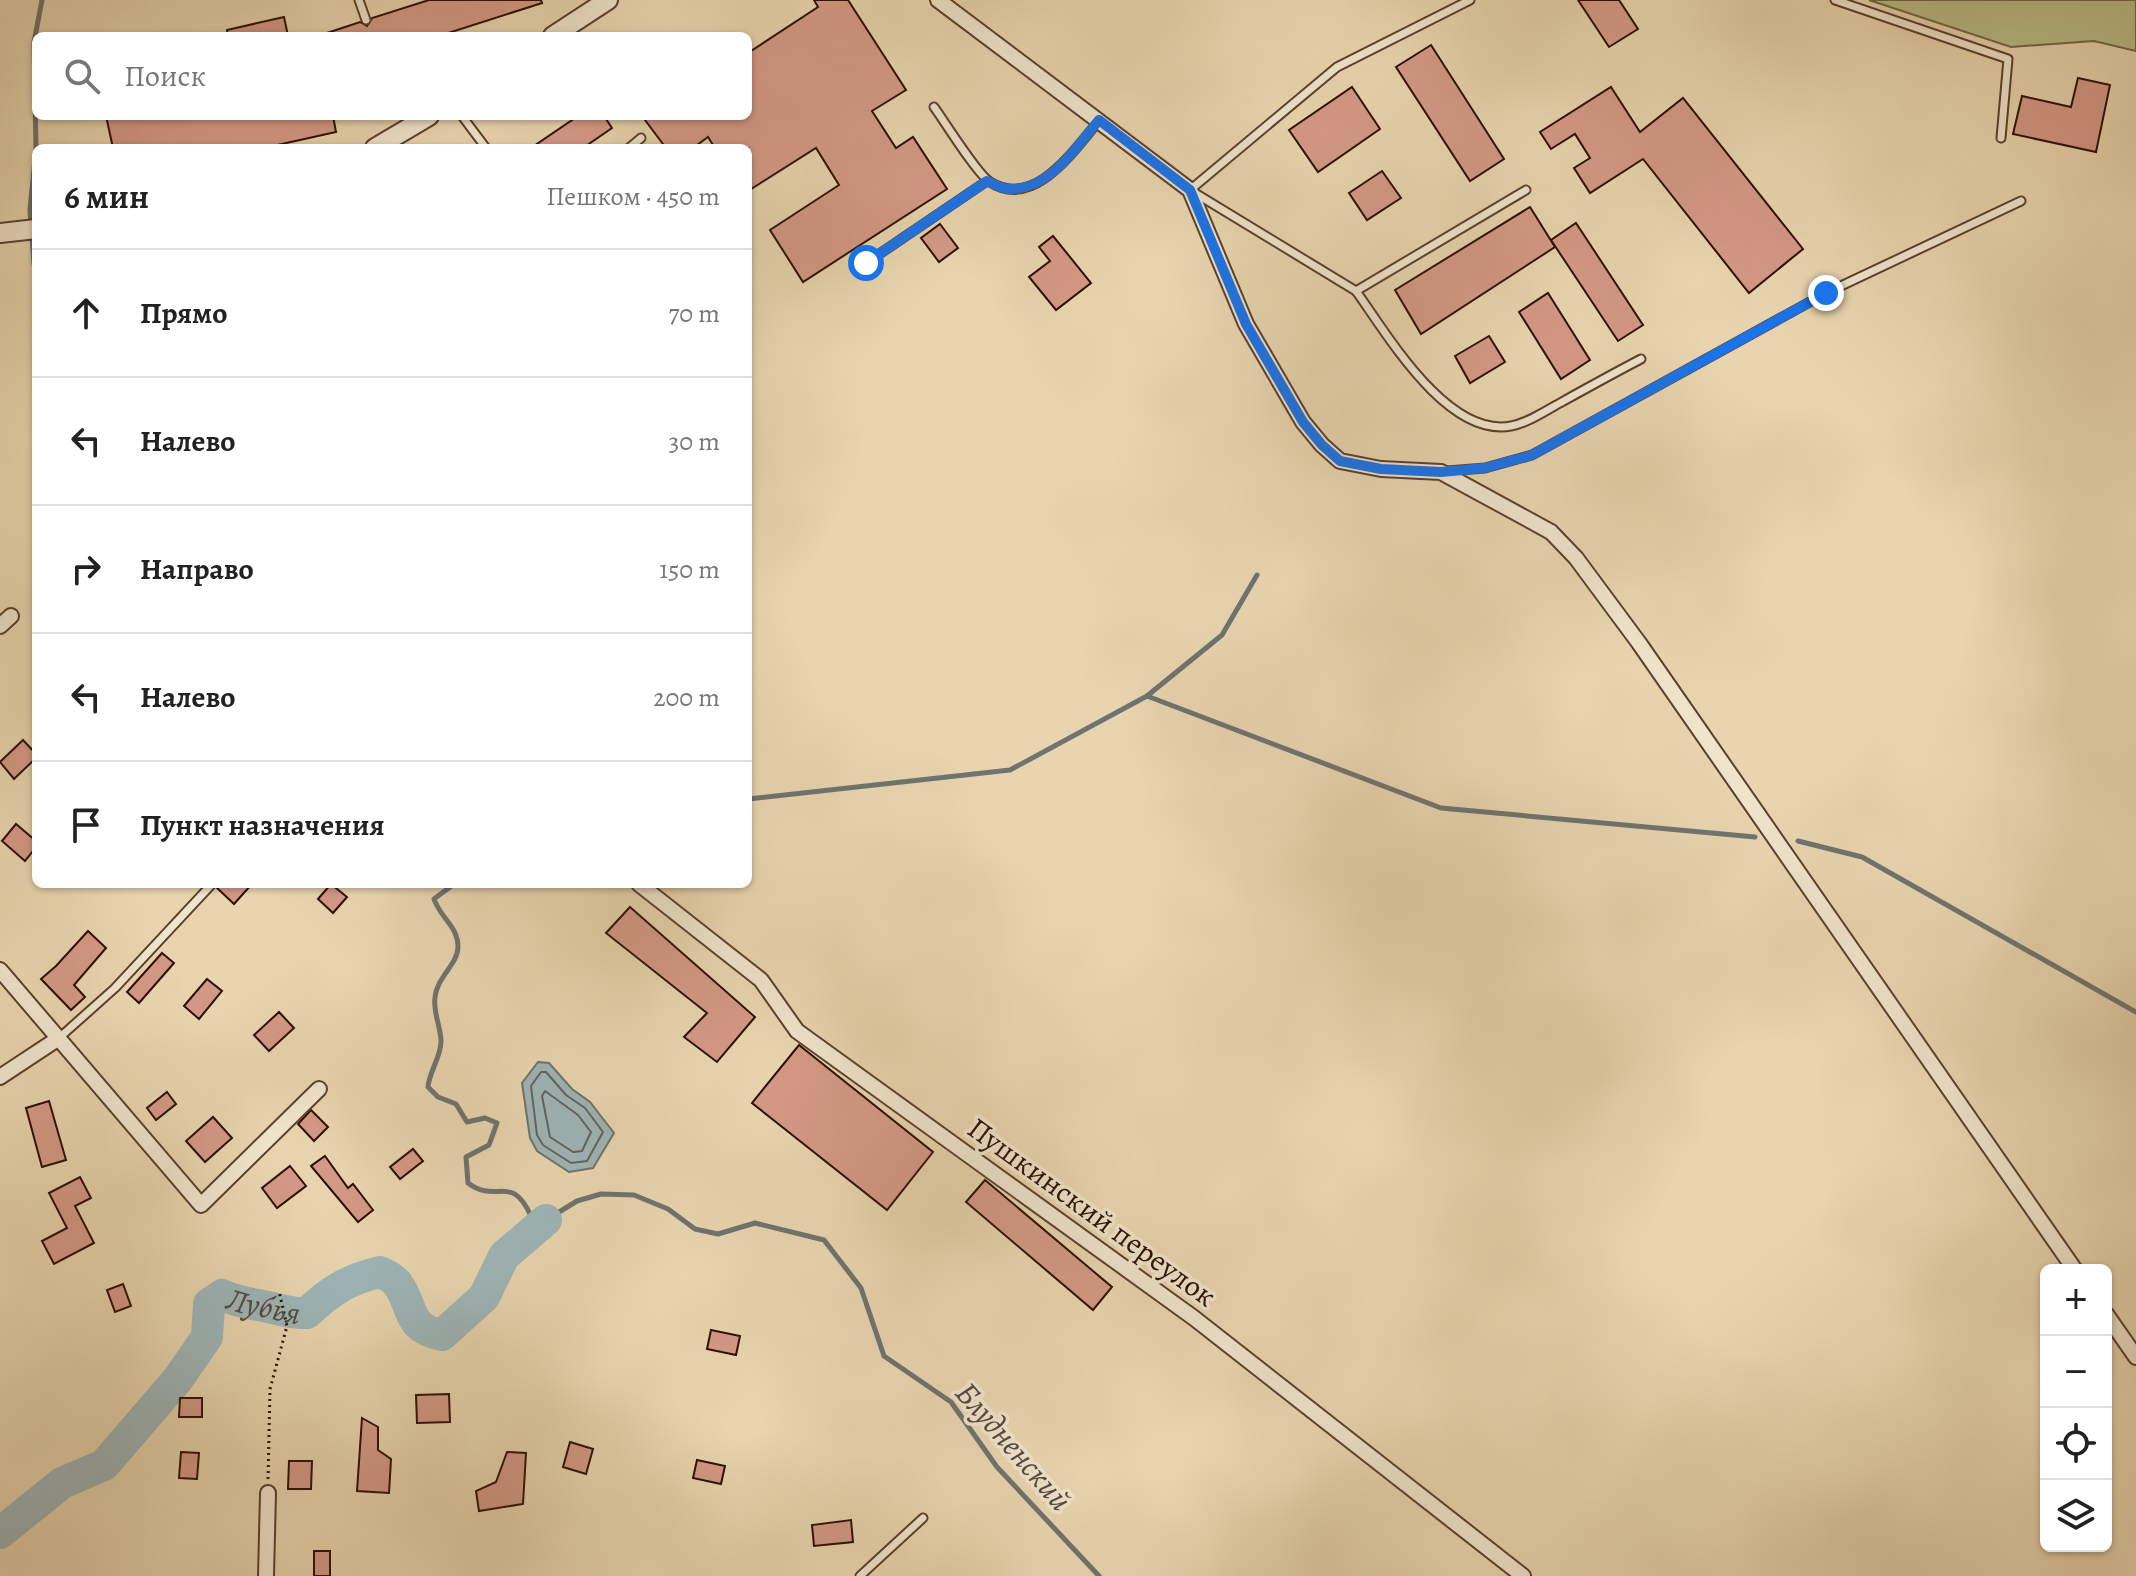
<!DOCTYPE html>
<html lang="ru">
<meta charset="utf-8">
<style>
body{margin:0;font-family:Alegreya,serif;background:#f6f6f6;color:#222}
.controls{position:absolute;right:24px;bottom:24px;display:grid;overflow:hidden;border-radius:12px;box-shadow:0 2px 6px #0004}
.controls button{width:72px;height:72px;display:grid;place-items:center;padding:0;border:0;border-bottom:2px solid #e0e0e0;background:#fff;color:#222;font:40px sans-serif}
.stop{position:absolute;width:24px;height:24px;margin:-18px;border:6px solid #1a73e8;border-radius:50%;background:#fff}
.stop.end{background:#1a73e8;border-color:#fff;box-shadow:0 2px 8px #0008}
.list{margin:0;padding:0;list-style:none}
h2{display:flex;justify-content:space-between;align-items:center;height:104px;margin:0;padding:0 32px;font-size:34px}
h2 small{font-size:26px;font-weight:400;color:#767676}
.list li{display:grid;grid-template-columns:52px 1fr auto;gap:24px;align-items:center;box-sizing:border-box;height:128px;padding:0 32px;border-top:2px solid #e0e0e0}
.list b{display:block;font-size:30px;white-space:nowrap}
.list em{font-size:26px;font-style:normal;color:#767676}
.icon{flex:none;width:44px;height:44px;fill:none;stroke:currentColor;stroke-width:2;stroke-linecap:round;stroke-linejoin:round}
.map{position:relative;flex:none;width:2136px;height:1576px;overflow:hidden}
.search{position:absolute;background:#fff;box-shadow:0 2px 6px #0004;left:32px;top:32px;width:720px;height:88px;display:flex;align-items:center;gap:20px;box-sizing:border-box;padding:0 28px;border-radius:12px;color:#767676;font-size:30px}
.panel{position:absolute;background:#fff;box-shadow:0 2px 6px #0004;left:32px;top:144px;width:720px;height:744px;border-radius:12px}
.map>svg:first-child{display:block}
.green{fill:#b9bc88;stroke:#726645;stroke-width:2}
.water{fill:#9db5b7;stroke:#70736f;stroke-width:2}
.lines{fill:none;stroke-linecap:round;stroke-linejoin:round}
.shore{stroke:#64625c;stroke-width:2}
.stream{stroke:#70736f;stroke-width:5}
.river{stroke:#9db5b7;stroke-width:32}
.building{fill:#d49986;stroke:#2c0f02;stroke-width:2}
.service-casing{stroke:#5b402d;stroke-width:11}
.minor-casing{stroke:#5b402d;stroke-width:18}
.tertiary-casing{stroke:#5b402d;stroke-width:22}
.path{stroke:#2c0f02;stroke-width:3;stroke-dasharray:2 4;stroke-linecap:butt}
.service{stroke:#f0e4cb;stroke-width:7}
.minor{stroke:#f0e4cb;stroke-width:14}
.tertiary{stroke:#f0e4cb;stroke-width:18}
.route{stroke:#1a73e8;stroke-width:10}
.labels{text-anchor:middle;stroke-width:7;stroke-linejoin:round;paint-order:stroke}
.street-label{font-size:30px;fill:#2c0f02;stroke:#f0e4cb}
.water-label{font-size:32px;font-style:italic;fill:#544941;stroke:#f0e4cb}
</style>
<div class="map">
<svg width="2136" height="1576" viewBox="0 0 2136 1576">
<rect width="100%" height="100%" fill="#e8d5af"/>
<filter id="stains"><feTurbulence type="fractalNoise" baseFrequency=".0025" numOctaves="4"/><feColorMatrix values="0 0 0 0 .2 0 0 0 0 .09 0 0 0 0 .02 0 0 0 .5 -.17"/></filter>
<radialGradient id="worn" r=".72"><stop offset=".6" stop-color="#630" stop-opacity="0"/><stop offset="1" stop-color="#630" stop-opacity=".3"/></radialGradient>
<polygon class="green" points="1869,0 2136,0 2136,51 2094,41 2011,47"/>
<polygon class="water" points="538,1062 549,1063 572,1089 590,1102 614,1133 593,1168 569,1172 537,1151 530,1138 522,1083"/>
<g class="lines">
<g class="shore">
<polygon points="541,1072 546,1072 566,1095 585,1108 603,1132 587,1161 571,1163 543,1145 537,1135 531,1086"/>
<polygon points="545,1091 578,1115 591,1132 582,1151 573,1152 550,1137 542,1096"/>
</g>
<g class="stream">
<polyline points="36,266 34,264 30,210 36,149 34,42 42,0"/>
<polyline points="1147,696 1222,635 1257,575"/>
<polyline points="748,799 1010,770 1147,696 1441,808 1755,837"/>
<polyline points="1798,841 1862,857 2136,1012"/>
<path d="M454,884L434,899C441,919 458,926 458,947C458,964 437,977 435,997C433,1012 440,1025 441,1040C442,1055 429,1072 428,1087L438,1097L456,1104L467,1122L485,1118L497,1123L489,1145L466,1157L468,1183C497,1205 511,1172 531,1216L546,1220L577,1201L601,1194L634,1195L668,1209L695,1229L718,1234L755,1223L824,1240L861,1288L884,1356L951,1402L997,1467L1099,1576"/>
</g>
<path class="river" id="s1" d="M0,1533L62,1483L104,1465L178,1379L207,1337L209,1304L222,1295C240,1303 249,1303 268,1307C282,1310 292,1314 307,1313C330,1291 349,1279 380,1272C386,1275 393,1278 397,1283C415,1307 405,1328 442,1335L484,1297L504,1256L546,1220"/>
</g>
<g class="building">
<polygon points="429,0 541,0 542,3 439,36 328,36 327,33 360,22 367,26 372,18"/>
<polygon points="814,0 848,0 906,90 872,111 896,148 913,137 947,189 803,282 770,230 839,185 816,148 748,191 748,148 715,148 708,137 693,148 666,148 642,116 748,116 748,53 818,7"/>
<polygon points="1578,0 1619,0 1638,29 1609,47"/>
<polygon points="284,17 288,36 228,36 227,30"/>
<polygon points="1431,45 1504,159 1470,181 1396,67"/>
<polygon points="2078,78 2110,85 2096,152 2013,134 2022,96 2071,107"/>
<polygon points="1352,87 1380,129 1318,172 1289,130"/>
<polygon points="1611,87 1640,132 1683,98 1803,249 1749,293 1643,159 1590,193 1574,168 1590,158 1575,134 1551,149 1540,132"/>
<polygon points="106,116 333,116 336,132 264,148 113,148"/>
<polygon points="578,116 604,116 612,128 583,148 531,148"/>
<polygon points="1382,171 1401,198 1367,220 1349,193"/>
<polygon points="1530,207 1555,247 1421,334 1395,290"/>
<polygon points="1576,223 1643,325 1618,341 1551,240"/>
<polygon points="940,224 958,248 939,262 921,238"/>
<polygon points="1053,236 1091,283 1056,310 1029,277 1050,261 1039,247"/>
<polygon points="1548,293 1590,360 1561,379 1519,312"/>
<polygon points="1489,336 1505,362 1470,383 1455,356"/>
<polygon points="23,740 36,754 36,758 14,779 0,762"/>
<polygon points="16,824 36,841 36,847 25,861 2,841"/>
<polygon points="218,884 252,884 234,904 217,888"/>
<polygon points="331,884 347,897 333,913 318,899"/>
<polygon points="630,907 755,1017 717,1062 684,1037 707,1013 606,933"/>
<polygon points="88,931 106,948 74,985 85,997 71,1010 41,979 56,966"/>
<polygon points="162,953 174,963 139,1003 127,992"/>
<polygon points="207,979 222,991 199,1019 184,1006"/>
<polygon points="279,1012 294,1028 269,1051 254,1035"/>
<polygon points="799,1045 933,1152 887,1210 752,1103"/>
<polygon points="167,1092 176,1104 156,1120 147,1108"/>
<polygon points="49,1101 66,1160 42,1167 26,1108"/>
<polygon points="311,1110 328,1127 314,1141 298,1124"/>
<polygon points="213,1117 232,1138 205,1162 186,1141"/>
<polygon points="413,1149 423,1161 400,1179 390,1167"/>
<polygon points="325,1156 348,1188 353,1184 373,1210 358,1222 311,1166"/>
<polygon points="290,1166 306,1186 277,1208 262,1188"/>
<polygon points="80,1177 91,1198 75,1206 94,1243 54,1264 42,1241 67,1228 49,1193"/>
<polygon points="985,1180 1112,1287 1093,1310 966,1202"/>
<polygon points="123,1284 131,1306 115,1312 107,1290"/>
<polygon points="711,1330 740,1336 736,1355 707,1349"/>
<polygon points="449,1394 450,1422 417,1423 416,1395"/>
<polygon points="180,1398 202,1398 202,1417 179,1417"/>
<polygon points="362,1418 378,1427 378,1450 391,1459 389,1493 357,1491"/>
<polygon points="570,1442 593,1449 586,1474 563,1467"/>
<polygon points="181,1452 199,1453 197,1479 179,1478"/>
<polygon points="507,1452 526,1453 523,1504 479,1511 476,1491 496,1482"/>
<polygon points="697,1460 725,1466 721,1484 693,1478"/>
<polygon points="289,1461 312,1461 311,1489 288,1489"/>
<polygon points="851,1520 853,1542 814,1546 812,1525"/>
<rect x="314" y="1551" width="16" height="25"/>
</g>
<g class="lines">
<g class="service-casing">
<g id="service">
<polyline points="359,0 366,20"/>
<polyline points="1470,0 1337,67 1190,190 1356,291 1526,190"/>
<polyline points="1835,0 2008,59 2001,138"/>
<path d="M934,107C945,122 977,174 990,182C1034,210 1073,151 1098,122"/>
<polyline points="462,116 486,148"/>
<polyline points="629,148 641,138"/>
<polyline points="866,263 987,181"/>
<path d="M1356,291C1387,334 1447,438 1511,426C1528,423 1545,411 1560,403C1587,388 1614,373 1641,359"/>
<polyline points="1447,471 1485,468 1532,455 1826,293 2021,201"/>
<polyline points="59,1038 115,988 212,884"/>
<polyline points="860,1576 923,1518"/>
</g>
</g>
<g class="minor-casing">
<g id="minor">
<polyline points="938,0 1190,190 1246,324 1303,422 1322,445 1340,461 1381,469 1441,472 1551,532 1576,558 1639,643 2075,1270"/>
<polyline points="0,626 11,616"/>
<polyline points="639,884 761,980 797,1031 1194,1318 1523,1576"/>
<polyline points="0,970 201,1205 319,1089"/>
<polyline points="0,1077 59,1038"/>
<polyline points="2106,1314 2136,1357"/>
<polyline points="266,1576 268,1493"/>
</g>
</g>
<g class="tertiary-casing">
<g id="tertiary">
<polyline points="553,36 608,0"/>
<polyline points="375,148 429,116"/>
<polyline points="0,233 36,229"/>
</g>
</g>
<polyline class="path" points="268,1479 270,1389 287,1326 279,1291"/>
<use href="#service" class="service"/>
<use href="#minor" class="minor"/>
<use href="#tertiary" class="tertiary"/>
</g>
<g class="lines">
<path class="route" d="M866,263L987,181C994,184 1003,190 1011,189C1052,188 1075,148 1099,120L1190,190L1246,324L1303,422L1322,445L1340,461L1381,469L1441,472L1485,468L1532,455L1826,293"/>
</g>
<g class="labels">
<g class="street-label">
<text transform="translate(1092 1212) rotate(36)" y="10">Пушкинский переулок</text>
</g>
<g class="water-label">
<text dy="11" stroke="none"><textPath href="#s1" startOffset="382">Лубья</textPath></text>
<text transform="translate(1014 1446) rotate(49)" y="11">Блудненский</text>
</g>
</g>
<rect width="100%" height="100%" filter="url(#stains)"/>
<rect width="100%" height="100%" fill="url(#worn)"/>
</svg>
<div class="controls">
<button>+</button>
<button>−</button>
<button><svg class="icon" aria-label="locate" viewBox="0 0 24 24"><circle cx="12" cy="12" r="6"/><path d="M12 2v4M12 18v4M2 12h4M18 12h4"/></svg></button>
<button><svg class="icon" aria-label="layers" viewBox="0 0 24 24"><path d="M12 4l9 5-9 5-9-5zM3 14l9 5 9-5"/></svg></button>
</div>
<div class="stop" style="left:866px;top:263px"></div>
<div class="stop end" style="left:1826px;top:293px"></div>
<div class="search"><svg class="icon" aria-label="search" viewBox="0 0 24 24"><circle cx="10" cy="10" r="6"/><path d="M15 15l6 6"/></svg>Поиск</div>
<section class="panel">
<h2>6 мин<small>Пешком · 450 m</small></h2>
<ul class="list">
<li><svg class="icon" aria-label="ahead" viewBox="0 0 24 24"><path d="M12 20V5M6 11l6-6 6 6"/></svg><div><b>Прямо</b></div><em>70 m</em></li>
<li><svg class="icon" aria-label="left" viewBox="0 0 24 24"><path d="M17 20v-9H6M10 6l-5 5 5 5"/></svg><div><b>Налево</b></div><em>30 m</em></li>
<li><svg class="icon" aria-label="right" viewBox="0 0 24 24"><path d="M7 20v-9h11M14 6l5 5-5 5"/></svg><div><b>Направо</b></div><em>150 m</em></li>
<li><svg class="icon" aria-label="left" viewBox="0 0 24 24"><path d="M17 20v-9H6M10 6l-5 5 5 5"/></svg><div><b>Налево</b></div><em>200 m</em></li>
<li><svg class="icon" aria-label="arrive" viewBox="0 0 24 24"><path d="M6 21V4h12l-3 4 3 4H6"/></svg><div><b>Пункт назначения</b></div></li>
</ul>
</section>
</div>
